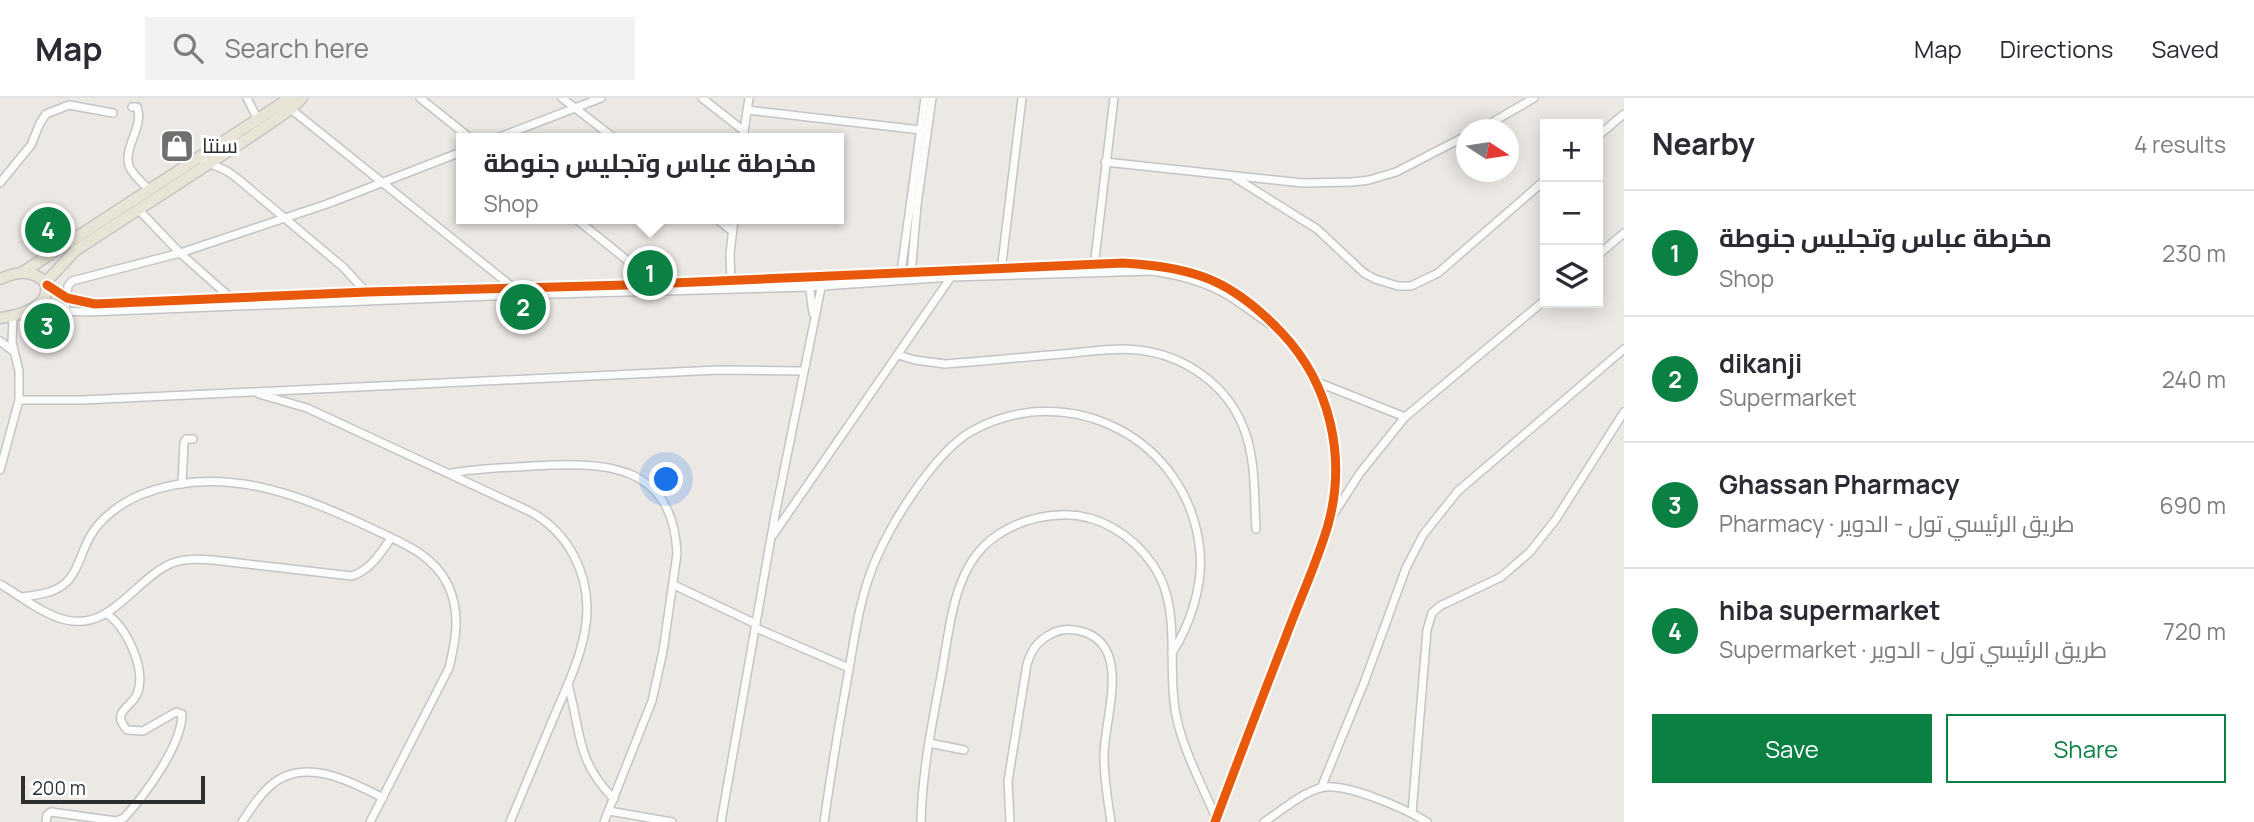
<!DOCTYPE html>
<meta charset="utf-8">
<style>
body{margin:0;font-family:Manrope,Cairo,sans-serif;background:#f2f2f3;color:#2b2b33}
.controls{position:absolute;right:21px;top:21px;display:grid;overflow:hidden;border-radius:0px;box-shadow:0 4px 18px #0003}
.controls button{width:63px;height:63px;display:grid;place-items:center;padding:0;border:0;border-bottom:2px solid #e1e1e2;background:#fff;color:#2b2b33;font:35px sans-serif}
.compass{position:absolute;left:1456px;top:21px;width:63px;height:63px;border-radius:50%;background:#fff;box-shadow:0 4px 18px #0003;rotate:102deg}
.scale{position:absolute;left:21px;bottom:18px;width:184px;box-sizing:border-box;padding-left:7px;border:4px solid #2e2e2e;border-top:0;font-size:19px;line-height:24px;white-space:nowrap;color:#2e2e2e;-webkit-text-stroke:5px #fff;paint-order:stroke}
.you{position:absolute;left:667px;top:382px;width:24px;height:24px;margin:-18px;border:5px solid #fff;border-radius:50%;background:#1a73e8;box-shadow:0 0 0 10px #1a73e833}
.badge{display:grid;place-items:center;width:46px;height:46px;border-radius:50%;background:#0b8043;color:#fff;font-size:23px;font-weight:700}
.pin{position:absolute;translate:-50% -50%;border:4px solid #fff;box-shadow:0 2px 7px #0006}
.popup{position:absolute;left:456px;top:35px;width:388px;height:91px;box-sizing:border-box;display:grid;place-content:center;border-radius:0px;background:#fff;filter:drop-shadow(0 2px 5px #0005);font-size:23px;white-space:nowrap;color:#7c7c81}
.popup b{font-size:26px;color:#2b2b33}
.popup::after{content:'';position:absolute;left:50%;top:100%;margin-left:-14px;border:14px solid transparent;border-top-color:#fff}
.list{margin:0;padding:0;list-style:none}
h2{display:flex;justify-content:space-between;align-items:center;height:91px;margin:0;padding:0 28px;font-size:30px}
h2 small{font-size:23px;font-weight:400;color:#7c7c81}
.list li{display:grid;grid-template-columns:46px 1fr auto;gap:21px;align-items:center;box-sizing:border-box;height:126px;padding:0 28px;border-top:2px solid #e1e1e2}
.list b{display:block;font-size:26px;white-space:nowrap}
.list p{margin:0;font-size:23px;white-space:nowrap;color:#7c7c81}
.list em{font-size:23px;font-style:normal;color:#7c7c81}
.actions{display:flex;gap:14px;padding:21px 28px}
.actions a{flex:1;padding:16px 0;border:2px solid #0b8043;border-radius:0px;text-align:center;font-size:24px;color:#0b8043}
.actions .main{background:#0b8043;color:#fff}
.icon{flex:none;width:38px;height:38px;fill:none;stroke:currentColor;stroke-width:2;stroke-linecap:round;stroke-linejoin:round}
.map{position:relative;flex:none;width:1624px;height:724px;overflow:hidden}
header{display:flex;align-items:center;gap:42px;box-sizing:border-box;height:98px;padding:0 35px;background:#fff;border-bottom:2px solid #e1e1e2}
header strong{font-size:33px}
nav{display:flex;gap:38px;margin-inline-start:auto;font-size:24px}
.search{width:490px;height:63px;background:#f2f2f3;display:flex;align-items:center;gap:18px;box-sizing:border-box;padding:0 24px;border-radius:0px;color:#7c7c81;font-size:26px}
main{display:flex}
aside{flex:1;background:#fff}
.map>svg:first-child{display:block}
.lines{fill:none;stroke-linecap:round;stroke-linejoin:round}
.minor-casing{stroke:#c5c4c5;stroke-width:10}
.major-casing{stroke:#c6c5c4;stroke-width:13}
.minor{stroke:#fcfcfb;stroke-width:7}
.major{stroke:#e8e4d6;stroke-width:10}
.cycleway-casing{stroke:#fff;stroke-width:13}
.cycleway{stroke:#e8590c;stroke-width:9}
.labels{text-anchor:middle;stroke-width:6;stroke-linejoin:round;paint-order:stroke}
.poi-label{font-size:21px;fill:#2e2e2e;stroke:#fff;text-anchor:start}
</style>
<header>
<strong>Map</strong>
<div class="search"><svg class="icon" aria-label="search" viewBox="0 0 24 24"><circle cx="10" cy="10" r="6"/><path d="M15 15l6 6"/></svg>Search here</div>
<nav><a>Map</a><a>Directions</a><a>Saved</a></nav>
</header>
<main>
<div class="map">
<svg width="1624" height="724" viewBox="0 0 1624 724">
<rect width="100%" height="100%" fill="#ece8e4"/>
<g class="lines">
<g class="minor-casing">
<g id="minor">
<polyline points="247,0 258,22"/>
<polyline points="420,0 470,40"/>
<polyline points="562,0 614,40"/>
<polyline points="702,0 744,33"/>
<polyline points="287,8 515,191"/>
<path d="M132,9H137C145,29 121,51 130,70C134,78 143,85 149,92"/>
<polyline points="747,12 921,32"/>
<polyline points="1479,32 1534,0"/>
<polyline points="1598,38 1624,16"/>
<polyline points="497,40 601,0"/>
<polyline points="743,40 749,0"/>
<polyline points="198,60 227,73 238,81 343,169 368,196"/>
<polyline points="1105,64 1303,85 1352,84 1369,82 1396,74 1466,38"/>
<polyline points="1234,79 1317,131 1364,175 1375,181 1398,188 1411,188 1438,175 1545,82"/>
<polyline points="0,85 31,47 40,25 46,16 69,7 113,15"/>
<polyline points="139,112 180,155 232,201"/>
<polyline points="576,121 654,184"/>
<polyline points="717,121 732,133"/>
<polyline points="1598,157 1624,135"/>
<polyline points="1094,169 1114,0"/>
<polyline points="1001,173 1022,0"/>
<polyline points="901,174 925,0"/>
<polyline points="911,177 917,107 932,0"/>
<polyline points="808,178 813,215"/>
<polyline points="731,186 730,156 734,121"/>
<path d="M47,187L67,200L95,206L367,194L627,187L1123,165C1194,169 1232,182 1282,235C1330,286 1347,359 1328,427C1317,465 1299,503 1285,541C1261,602 1238,663 1215,724"/>
<path d="M39,206L58,213L88,214L515,197L809,189L951,179L1152,173C1180,177 1207,184 1231,199C1245,208 1258,219 1273,228"/>
<polyline points="65,214 68,188 72,183 180,155 327,106 461,54"/>
<polyline points="0,243 13,253"/>
<path d="M898,257L915,262L945,266C985,263 1024,259 1063,256C1087,254 1113,249 1138,252C1184,257 1227,286 1244,331C1256,362 1254,398 1256,431"/>
<polyline points="1317,284 1405,319"/>
<path d="M259,296L307,310L529,413C548,423 564,439 574,458C604,515 576,567 553,621C539,655 524,690 510,724"/>
<polyline points="19,302 83,302 718,272 803,273"/>
<polyline points="0,372 19,302 19,273 12,244 13,218"/>
<path d="M452,375C478,370 505,370 532,368C604,364 673,364 677,456L663,553L652,603L604,724"/>
<polyline points="182,386 184,345 186,341 193,341"/>
<polyline points="1331,420 1360,375 1405,319 1545,202"/>
<polyline points="773,437 951,179"/>
<path d="M0,486C21,498 42,516 66,522C110,532 132,486 166,468C180,460 198,461 213,462L352,478C370,472 381,455 391,440"/>
<polyline points="674,487 756,526"/>
<path d="M22,499C36,497 51,496 63,487C78,476 81,453 91,437C101,420 121,405 140,397C221,364 300,397 373,431C402,445 433,456 448,487C461,515 456,541 449,570L370,724"/>
<polyline points="756,530 849,570"/>
<path d="M568,587C582,636 575,661 614,701"/>
<polyline points="929,645 964,652"/>
<polyline points="1321,690 1364,585 1406,470 1423,437 1458,393 1624,251"/>
<polyline points="609,713 672,724"/>
<polyline points="1412,715 1427,532 1432,515 1440,508 1501,479 1530,454 1556,421 1624,314"/>
<path d="M46,724L47,717L51,714L116,723L124,720C145,697 182,647 182,616L176,614L143,633L127,632C124,628 119,623 121,617C123,610 134,604 137,596C147,572 127,530 107,516"/>
<path d="M242,724C250,712 258,699 269,689C302,658 349,682 383,700"/>
<polyline points="721,724 775,417 822,185"/>
<path d="M824,724C831,675 839,626 848,577C855,537 860,496 877,459C893,422 936,353 972,333C1070,279 1190,342 1200,454C1203,488 1190,527 1172,555"/>
<path d="M921,724C922,674 932,626 941,578C949,537 951,491 976,457C995,432 1029,418 1060,417C1097,415 1132,436 1153,467C1183,510 1166,568 1176,617C1183,652 1202,687 1216,720"/>
<path d="M1010,724L1008,683L1027,566C1032,551 1038,542 1053,535C1063,530 1074,531 1084,534C1133,550 1103,623 1104,660C1104,682 1108,703 1111,724"/>
<path d="M1264,724C1281,713 1300,696 1320,690C1343,683 1406,711 1427,724"/>
</g>
</g>
<g class="major-casing">
<g id="major">
<polyline points="23,174 290,0"/>
<path d="M0,181C16,174 30,171 44,183C57,208 17,218 0,220"/>
<polyline points="45,185 76,152 250,39 291,11 302,0"/>
</g>
</g>
<use href="#minor" class="minor"/>
<use href="#major" class="major"/>
<g class="cycleway-casing">
<path id="cycleway" d="M47,187L67,200L95,206L367,194L627,187L1123,165C1194,169 1232,182 1282,235C1330,286 1347,359 1328,427C1317,465 1299,503 1285,541C1261,602 1238,663 1215,724"/>
</g>
<use href="#cycleway" class="cycleway"/>
</g>
<defs>
<g id="shop-square" transform="scale(1.75)"><rect x="-9" y="-9" width="18" height="18" rx="4" fill="#706f6e" stroke="#fff"/><path d="M-5-2.5h2.3a2.7 3.5 0 0 1 5.4 0H5L5.5 6h-11ZM-1.5-2.5h3a1.5 2.3 0 0 0-3 0Z" fill="#fff"/></g>
</defs>
<g fill-rule="evenodd">
<use href="#shop-square" x="177" y="48"/>
</g>
<g class="labels">
<g class="poi-label">
<text x="202" y="55">سنتا</text>
</g>
</g>
</svg>
<div class="controls">
<button>+</button>
<button>−</button>
<button><svg class="icon" aria-label="layers" viewBox="0 0 24 24"><path d="M12 4l9 5-9 5-9-5zM3 14l9 5 9-5"/></svg></button>
</div>
<svg class="compass" viewBox="-18 -18 36 36"><path d="M0-13l5 13h-10z" fill="#e53935"/><path d="M0 13l5-13h-10z" fill="#7c7c81"/></svg>
<div class="scale">200 m</div>
<div class="you"></div>
<div class="pin badge" style="left:650px;top:175px">1</div>
<div class="popup"><b>مخرطة عباس وتجليس جنوطة</b>Shop</div>
<div class="pin badge" style="left:523px;top:209px">2</div>
<div class="pin badge" style="left:47px;top:228px">3</div>
<div class="pin badge" style="left:48px;top:132px">4</div>
</div>
<aside>
<h2>Nearby<small>4 results</small></h2>
<ul class="list">
<li><span class="badge">1</span><div><b>مخرطة عباس وتجليس جنوطة</b><p>Shop</p></div><em>230 m</em></li>
<li><span class="badge">2</span><div><b>dikanji</b><p>Supermarket</p></div><em>240 m</em></li>
<li><span class="badge">3</span><div><b>Ghassan Pharmacy</b><p>Pharmacy · طريق الرئيسي تول - الدوير</p></div><em>690 m</em></li>
<li><span class="badge">4</span><div><b>hiba supermarket</b><p>Supermarket · طريق الرئيسي تول - الدوير</p></div><em>720 m</em></li>
</ul>
<div class="actions"><a class="main">Save</a><a>Share</a></div>
</aside>
</main>
